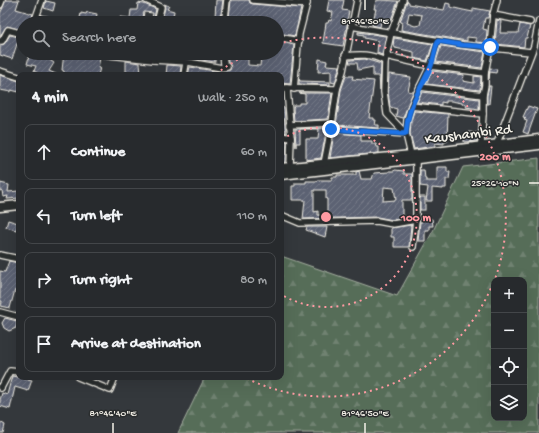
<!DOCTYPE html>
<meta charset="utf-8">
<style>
body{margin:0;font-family:"Gochi Hand",sans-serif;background:#333639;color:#f1f3f6}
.controls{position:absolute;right:12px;bottom:12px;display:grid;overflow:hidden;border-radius:8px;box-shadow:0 4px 16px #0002}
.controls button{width:36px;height:36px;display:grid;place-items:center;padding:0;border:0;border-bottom:1px solid #434649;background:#272a2d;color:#f1f3f6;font:20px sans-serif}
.stop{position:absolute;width:12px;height:12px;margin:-9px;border:3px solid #1a73e8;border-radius:50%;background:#fff}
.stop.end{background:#1a73e8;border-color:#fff;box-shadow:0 1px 4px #0008}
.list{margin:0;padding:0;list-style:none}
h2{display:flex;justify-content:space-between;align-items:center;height:52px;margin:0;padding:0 16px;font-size:17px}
h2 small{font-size:13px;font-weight:400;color:#a4a7aa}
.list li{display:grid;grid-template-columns:26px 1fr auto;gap:12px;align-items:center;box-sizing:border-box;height:56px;margin:0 8px 8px;padding:0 8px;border:1px solid #434649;border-radius:8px}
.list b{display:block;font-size:15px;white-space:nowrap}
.list em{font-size:13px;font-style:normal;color:#a4a7aa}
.icon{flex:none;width:22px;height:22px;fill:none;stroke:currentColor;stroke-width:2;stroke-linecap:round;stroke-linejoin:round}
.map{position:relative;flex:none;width:539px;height:433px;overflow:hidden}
.search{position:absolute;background:#272a2d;box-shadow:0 4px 16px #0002;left:16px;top:16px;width:268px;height:44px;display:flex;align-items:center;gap:10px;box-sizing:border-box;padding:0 14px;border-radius:22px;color:#a4a7aa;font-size:15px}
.panel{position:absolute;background:#272a2d;box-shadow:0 4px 16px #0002;left:16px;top:72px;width:268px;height:308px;border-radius:8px}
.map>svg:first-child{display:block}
.forest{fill:url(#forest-firs);stroke:#a5afa0;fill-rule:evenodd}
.building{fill:url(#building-hatch);stroke:#f4f1e8;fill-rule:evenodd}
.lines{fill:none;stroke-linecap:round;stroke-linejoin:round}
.street-casing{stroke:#f4f1e8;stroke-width:8}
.secondary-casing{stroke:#f4f1e8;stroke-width:11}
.street{stroke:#2a2d2e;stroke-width:5.5}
.secondary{stroke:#2a2d2e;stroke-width:8}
.route{stroke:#1a73e8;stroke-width:5}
.ticks{fill:none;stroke:#f4f1e8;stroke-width:1.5}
.ring{fill:none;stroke:#ff9aa2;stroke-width:2;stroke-dasharray:2 4}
.labels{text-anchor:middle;stroke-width:3;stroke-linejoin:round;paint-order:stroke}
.street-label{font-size:15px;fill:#f4f1e8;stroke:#2a2d2e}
.ticks-label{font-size:10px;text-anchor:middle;fill:#f4f1e8;stroke:#2a2d2e;stroke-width:3;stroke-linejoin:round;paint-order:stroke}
.centre{fill:#ff9aa2;stroke:#2a2d2e;stroke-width:2}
.ring-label{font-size:12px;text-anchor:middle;font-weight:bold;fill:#ff9aa2;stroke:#2a2d2e;stroke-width:3;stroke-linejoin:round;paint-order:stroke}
</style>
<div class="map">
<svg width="539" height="433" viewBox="0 0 539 433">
<defs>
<pattern id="forest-firs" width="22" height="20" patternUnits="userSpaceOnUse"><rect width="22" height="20" fill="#566d59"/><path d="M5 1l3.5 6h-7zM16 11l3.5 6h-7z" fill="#6f8271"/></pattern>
<pattern id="building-hatch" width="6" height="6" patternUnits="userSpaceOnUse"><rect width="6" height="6" fill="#5c6273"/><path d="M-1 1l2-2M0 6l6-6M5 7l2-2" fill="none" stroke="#747987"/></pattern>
</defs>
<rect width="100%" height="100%" fill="#34383c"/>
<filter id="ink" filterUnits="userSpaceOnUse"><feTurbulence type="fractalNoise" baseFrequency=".025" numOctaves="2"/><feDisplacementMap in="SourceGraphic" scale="8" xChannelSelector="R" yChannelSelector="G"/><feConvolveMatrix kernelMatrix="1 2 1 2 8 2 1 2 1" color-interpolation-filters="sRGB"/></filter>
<g filter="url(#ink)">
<path class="forest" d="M539,158V433H178L205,377H281V256L397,296L433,231L463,167ZM494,280H524V418H494Z"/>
<g class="building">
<polygon points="6,0 19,0 16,9 33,14 30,23 23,23 23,30 7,26 0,36 0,14"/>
<polygon points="216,0 223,0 221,14 217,17 215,17"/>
<polygon points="231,0 249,0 250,3 253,4 301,8 295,36 277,33 277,23 273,23 272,19 261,18 261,23 252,23 253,18 234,16 234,18 229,17"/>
<polygon points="329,0 344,0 342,10 349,11 347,21 348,21 343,46 323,43 326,23 328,23 329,20 331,21 333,12 327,11"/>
<polygon points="380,0 398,1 391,20 389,20 388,22 381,21 380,27 372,25 376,9 374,9 376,1"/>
<polygon points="46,1 55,3 53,11 44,8"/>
<path d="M407,1L409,2V4L431,8L444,10L446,3L450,4V7L463,10L473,12V8L490,11L488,18H485L483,29L487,30L486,43L476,42V38L467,37V41L401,30L402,22H400ZM409,13L422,15L420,25L415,26L407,23Z"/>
<polygon points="138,3 144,4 156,9 153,23 151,23 153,13 144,12 142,23 120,23 120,17 130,18 131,10 137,10"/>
<polygon points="164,4 169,6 167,9 174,11 173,17 192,20 192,23 161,23 165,8"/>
<polygon points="87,12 97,14 95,23 79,23 81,13 86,14"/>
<polygon points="41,15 52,17 50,23 38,23"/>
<polygon points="497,20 501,21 500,33 518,33 520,24 530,26 527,38 525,38 524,47 495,44"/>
<polygon points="358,32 386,36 382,55 377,53 378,41 364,38 364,35 358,34"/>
<polygon points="10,35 23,38 23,43 18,41 12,59 0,55 0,45 4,44"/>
<polygon points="394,38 433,44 427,61 414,58 414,52 395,48 395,47 393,46"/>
<polygon points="277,41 294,45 290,84 281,83 281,75 250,75 239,73 239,75 188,75 190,67 221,72 230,70 231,66 228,62 227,53 234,53 234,56 248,58 248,65 260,66 261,57 257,53 277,53"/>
<polygon points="441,46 485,52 482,68 436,62"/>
<polygon points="30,53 51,53 48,59 54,63 49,71 58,75 41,75 34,71 36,66 27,64"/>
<polygon points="64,53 84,53 88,54 91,57 100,58 98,68 100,68 98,75 64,75 64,71 62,70"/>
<polygon points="158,53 205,53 205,58 215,59 215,62 188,58 158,56"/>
<polygon points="319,59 327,61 326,65 340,66 335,83 331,82 331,71 318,72"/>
<polygon points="365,59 381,64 380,90 379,76 373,76 373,67 358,70 357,63 349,63 350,60"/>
<polygon points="126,61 140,63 141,75 126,75"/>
<polygon points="167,65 181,66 180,75 166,75"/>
<polygon points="490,68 497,69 496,73 490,72 489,79"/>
<polygon points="432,71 464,75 463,81 474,83 474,76 481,77 480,90 426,84"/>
<polygon points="389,74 411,77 408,91 413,92 403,118 396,116 397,109 390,107 388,92"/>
<polygon points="0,75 19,81 19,92 11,90 11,92 0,90"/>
<polygon points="346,76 353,76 352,79 374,81 369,118 373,118 373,120 376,120 375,125 379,125 379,128 336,125 341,90"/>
<polygon points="299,79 300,81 330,82 330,85 299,84"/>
<polygon points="489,86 491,86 489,104 487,104 487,95"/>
<polygon points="422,92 479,99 479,109 466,107 467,105 462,104 462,103 451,101 446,101 446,103 441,102 441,105 417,102"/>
<polygon points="299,93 332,93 328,119 294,121 293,108 294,105 299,105 299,103 305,103 305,94"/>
<polygon points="528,106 537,109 528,134 523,132 527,121 524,120 526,118 523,117"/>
<polygon points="281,107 284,108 286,133 283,132 284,119 281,119"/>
<polygon points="414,111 448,114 447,141 444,141 444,144 435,143 435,146 414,149 410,134 411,121"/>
<polygon points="327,128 321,158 306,160 306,139 318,139 319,129 300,129 300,143 296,143 296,147 295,129"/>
<polygon points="468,132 478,133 477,141 464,142 464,135 468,136"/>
<polygon points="334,133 361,135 361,141 372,141 372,144 376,144 377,147 379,147 379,153 330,158"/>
<polygon points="284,141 287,141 286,162 281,162 281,148 283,148"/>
<polygon points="437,167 447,167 447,172 450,172 449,179 446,179 446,188 443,188 443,189 432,188 432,201 426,201 428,187 420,186 420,170 424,170 425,179 426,179 426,181 437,181"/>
<path d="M395,170L404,171V174H412V200H402V216L410,217L393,220L377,217L303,219L305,200H292V186H295V183H306V181H317V180H332V177H337V175H356V172L359,171L361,179H372L374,173L389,172V171H394ZM384,187L394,188L396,200L383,201ZM314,190H326V199H327V216L318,215V211L314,212Z"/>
<polygon points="0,183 9,185 8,192 19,191 19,198 7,199 8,196 3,197 2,190 0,191"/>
<rect x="420" y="197" width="5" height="13"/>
<polygon points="422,218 432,219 433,226 429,226 429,230 425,230 425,241 418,241 420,222 422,222"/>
<polygon points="8,220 18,223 16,230 6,227"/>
<polygon points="411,225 409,247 394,247 394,237 391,237 391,228"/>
<polygon points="307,227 327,227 325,237 306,230"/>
<polygon points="9,261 19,263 19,291 15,290 10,308 1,306 2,301 0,301 0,271 5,272"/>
<polygon points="5,318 17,321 16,328 9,331 4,328 2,323"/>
<polygon points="12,376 32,380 28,391 15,387 10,409 0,406 0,400 2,393 7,395"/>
<polygon points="0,422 5,425 3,433 0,433"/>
</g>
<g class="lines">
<g class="street-casing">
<g id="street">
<polyline points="146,0 161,7 157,23"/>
<polyline points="253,0 299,4 307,3"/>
<polyline points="403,0 391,33 385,61 384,92 387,114 406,134"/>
<polyline points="0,5 2,0"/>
<polyline points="493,15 530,22"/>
<polyline points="34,23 42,0"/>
<polyline points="222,23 221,18 225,18 227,0"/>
<polyline points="351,26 463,45 531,52"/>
<polyline points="277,37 299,41"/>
<polyline points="0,41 2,41 8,30 23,34"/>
<polyline points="92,53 153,60 188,62 222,68 227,67 224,64 223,53"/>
<path d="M345,56C362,54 370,54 385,61"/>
<polyline points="386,56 430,66 485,73"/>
<polyline points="153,60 154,53"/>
<polyline points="0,71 19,77"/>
<polyline points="184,75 186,63"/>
<polyline points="420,87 483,95"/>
<polyline points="281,88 337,89 343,71 357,0"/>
<polyline points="287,88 291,138 290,167"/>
<polyline points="294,89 299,34 307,3 306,0"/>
<polyline points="411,106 483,114"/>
<polyline points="289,125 332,123"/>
<polyline points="331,129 406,134"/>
<polyline points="281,136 291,138"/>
<polyline points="497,143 534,46 539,21"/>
<polyline points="481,145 483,114 483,95 485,85 485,73 490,47 493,15 497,0"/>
<polyline points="411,155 406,134 407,120 413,101 430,66 438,41"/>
<polyline points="324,164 332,123 337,89"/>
<polyline points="281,215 300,223 377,221 393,224 416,220"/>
<polyline points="413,247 416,220 416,160"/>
<polyline points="0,255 19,259"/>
<polyline points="0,312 19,317"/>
<polyline points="78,377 110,390 115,377"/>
<polyline points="0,387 1,388 10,371 19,372"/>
</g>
</g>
<g class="secondary-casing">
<g id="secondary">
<polyline points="281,168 411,155 539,139"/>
<polyline points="281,175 539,145"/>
<polyline points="0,207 19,205"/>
</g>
</g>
<use href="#street" class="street"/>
<use href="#secondary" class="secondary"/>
</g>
</g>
<g class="lines" filter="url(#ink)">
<path class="route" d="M331,129L406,134C408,103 420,92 431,66C434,58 435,49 438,41L462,45L490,47"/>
</g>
<path class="ticks" d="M365,0V10M529,183H539M113,423V433M365,423V433"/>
<g class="ring">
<path d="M282 139A90 90 0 1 1 282 295"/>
<path d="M493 283A180 180 0 0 1 244 377M216 74A180 180 0 0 1 251 53M278 44A180 180 0 0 1 495 279"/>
</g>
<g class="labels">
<g class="street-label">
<text transform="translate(468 133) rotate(-7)" y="5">Kaushambi Rd</text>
</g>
</g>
<g class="ticks-label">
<text x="365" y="24">81°46'50"E</text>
<text x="495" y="186">25°26'10"N</text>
<text x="113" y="416">81°46'40"E</text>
<text x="365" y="416">81°46'50"E</text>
</g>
<circle cx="326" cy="217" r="6" class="centre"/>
<g class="ring-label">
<text x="495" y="160">200 m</text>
<text x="416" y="221">100 m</text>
</g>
</svg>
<div class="controls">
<button>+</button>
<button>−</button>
<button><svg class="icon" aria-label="locate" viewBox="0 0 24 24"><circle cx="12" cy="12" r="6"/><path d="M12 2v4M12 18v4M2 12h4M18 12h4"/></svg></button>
<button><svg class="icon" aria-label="layers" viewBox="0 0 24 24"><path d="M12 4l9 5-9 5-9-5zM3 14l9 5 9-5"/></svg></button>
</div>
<div class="stop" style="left:490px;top:47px"></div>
<div class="stop end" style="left:331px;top:129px"></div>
<div class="search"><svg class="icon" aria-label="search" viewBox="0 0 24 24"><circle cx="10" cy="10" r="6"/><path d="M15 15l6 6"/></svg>Search here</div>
<section class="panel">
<h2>4 min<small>Walk · 250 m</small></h2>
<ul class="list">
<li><svg class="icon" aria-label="ahead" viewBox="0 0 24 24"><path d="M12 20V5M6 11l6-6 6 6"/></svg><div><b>Continue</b></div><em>60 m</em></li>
<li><svg class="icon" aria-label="left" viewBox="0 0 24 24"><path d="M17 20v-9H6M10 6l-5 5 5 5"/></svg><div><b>Turn left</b></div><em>110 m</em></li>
<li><svg class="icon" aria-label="right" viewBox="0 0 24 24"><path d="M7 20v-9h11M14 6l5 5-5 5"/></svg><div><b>Turn right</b></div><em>80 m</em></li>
<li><svg class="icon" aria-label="arrive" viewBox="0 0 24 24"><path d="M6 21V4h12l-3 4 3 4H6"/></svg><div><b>Arrive at destination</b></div></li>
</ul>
</section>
</div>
